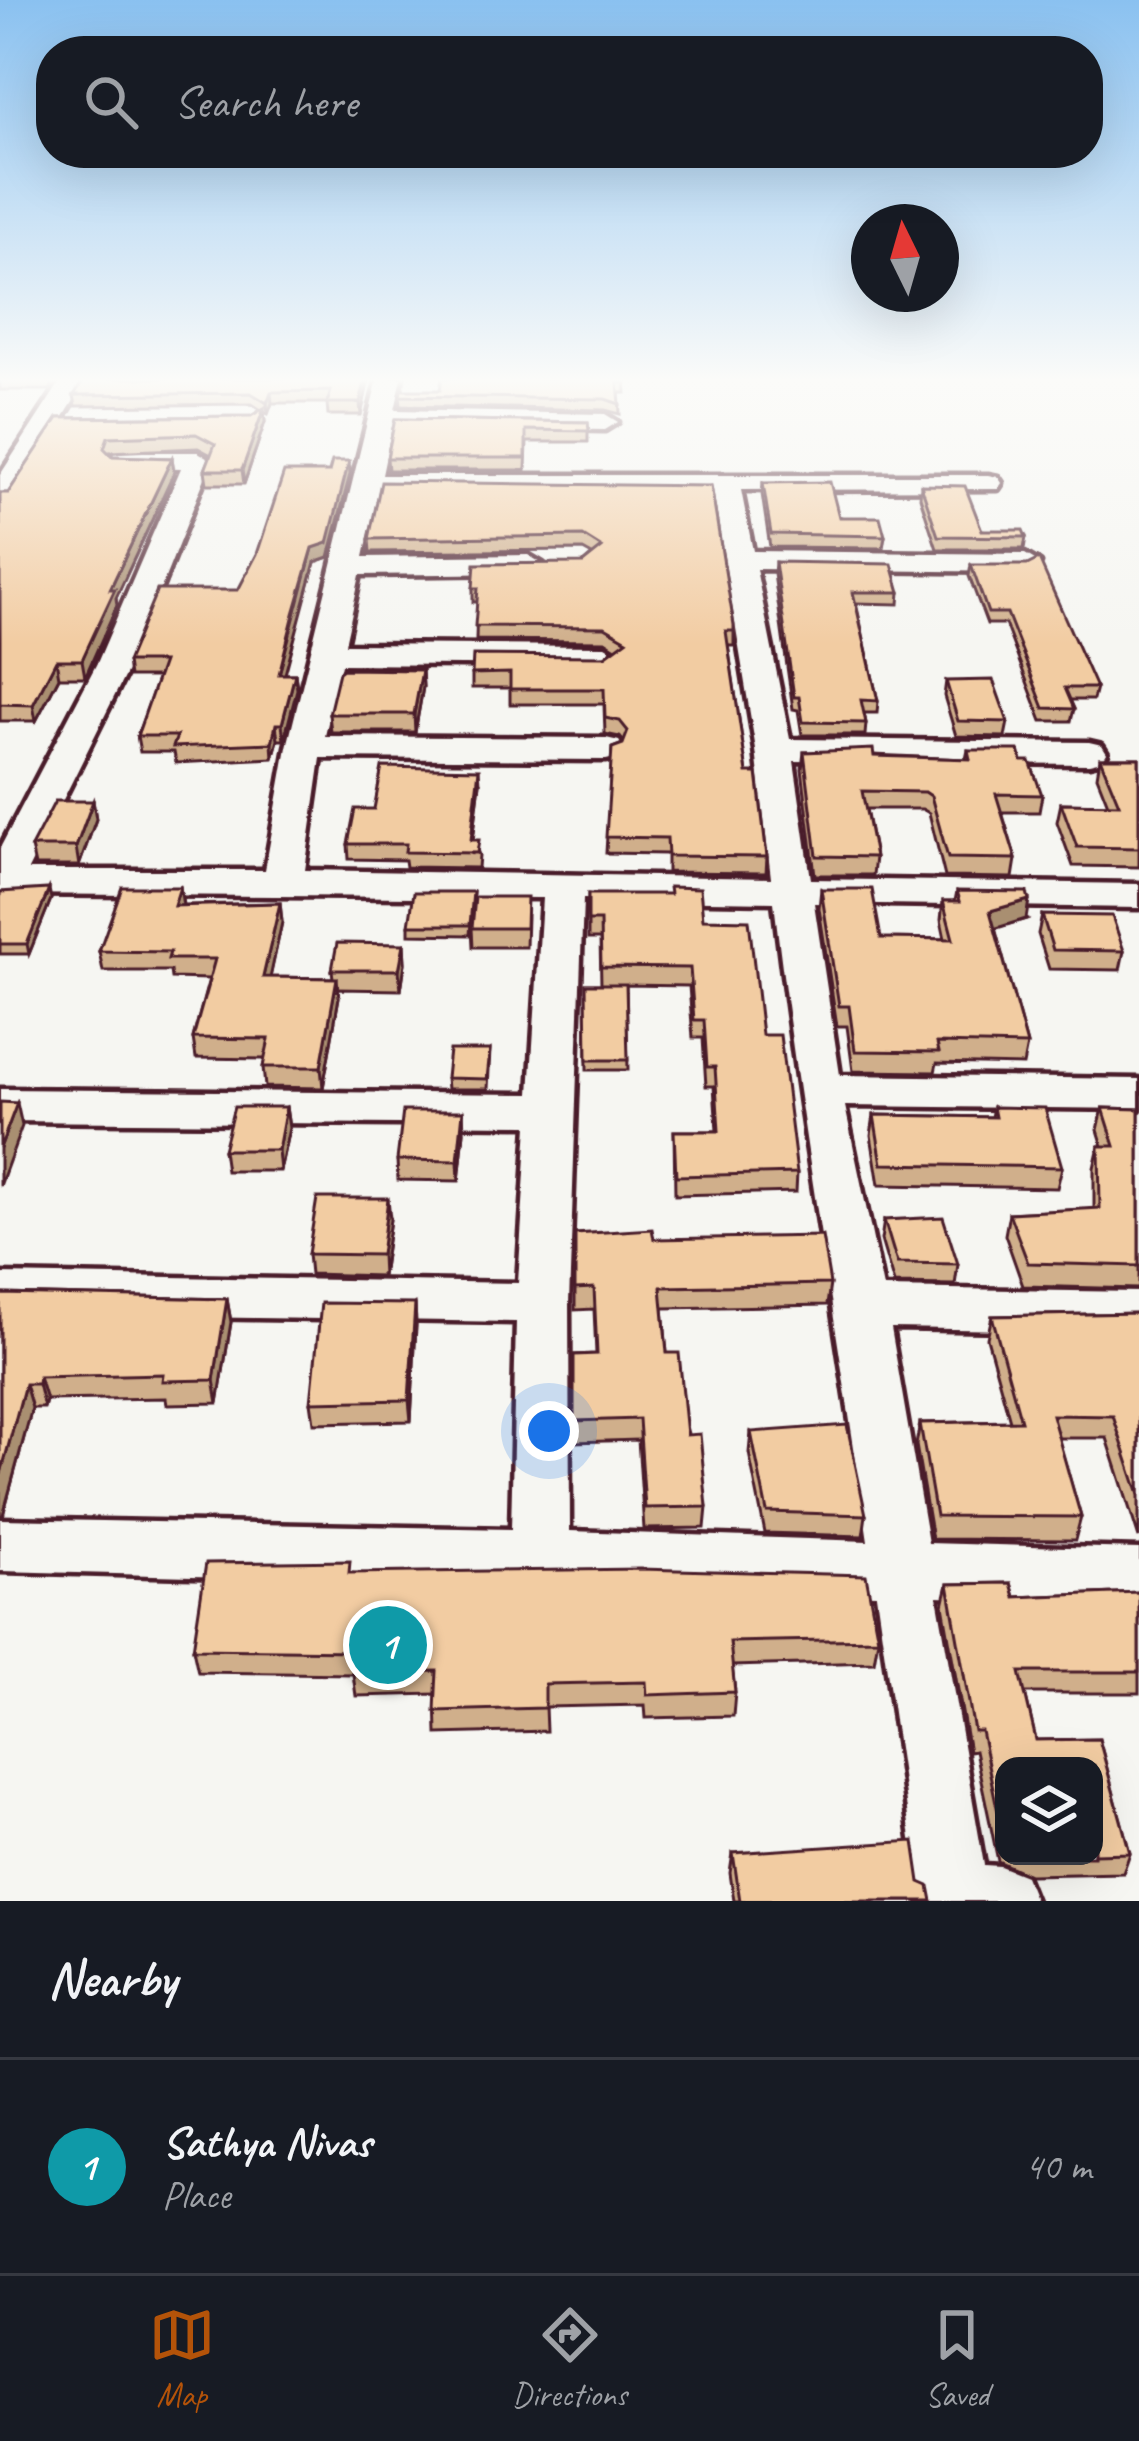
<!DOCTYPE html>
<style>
body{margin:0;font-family:Caveat,sans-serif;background:#20242c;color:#f1f3f6}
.controls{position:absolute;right:36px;bottom:36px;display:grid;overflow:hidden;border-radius:24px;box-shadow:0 12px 48px #0002}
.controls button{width:108px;height:108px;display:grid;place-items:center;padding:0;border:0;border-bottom:3px solid #363941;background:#171b24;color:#f1f3f6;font:60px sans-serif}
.compass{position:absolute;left:851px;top:204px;width:108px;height:108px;border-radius:50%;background:#171b24;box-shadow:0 12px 48px #0002;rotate:355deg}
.you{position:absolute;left:549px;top:1431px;width:42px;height:42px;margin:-30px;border:9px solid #fff;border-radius:50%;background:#1a73e8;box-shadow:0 0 0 18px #1a73e833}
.badge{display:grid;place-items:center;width:78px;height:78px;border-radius:50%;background:#b45309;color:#fff;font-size:39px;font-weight:700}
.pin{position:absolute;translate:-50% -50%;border:6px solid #fff;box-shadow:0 3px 12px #0006}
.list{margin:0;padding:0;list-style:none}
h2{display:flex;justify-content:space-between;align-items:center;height:156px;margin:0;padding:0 48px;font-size:51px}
h2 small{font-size:39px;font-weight:400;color:#9ea1a6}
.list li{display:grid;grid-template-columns:78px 1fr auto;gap:36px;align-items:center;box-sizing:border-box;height:216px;padding:0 48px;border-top:3px solid #363941}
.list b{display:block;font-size:45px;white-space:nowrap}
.list p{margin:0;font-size:39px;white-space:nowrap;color:#9ea1a6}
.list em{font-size:39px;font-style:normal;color:#9ea1a6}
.icon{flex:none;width:66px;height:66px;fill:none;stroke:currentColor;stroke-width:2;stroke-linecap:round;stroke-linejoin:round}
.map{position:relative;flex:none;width:1139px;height:1901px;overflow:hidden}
.search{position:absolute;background:#171b24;box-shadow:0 12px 48px #0002;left:36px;right:36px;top:36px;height:132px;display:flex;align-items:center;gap:30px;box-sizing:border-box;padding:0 42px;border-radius:48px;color:#9ea1a6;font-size:45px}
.sheet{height:372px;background:#171b24}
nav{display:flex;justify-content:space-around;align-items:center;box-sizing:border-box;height:168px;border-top:3px solid #363941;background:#171b24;font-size:33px;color:#9ea1a6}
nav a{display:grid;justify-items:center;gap:6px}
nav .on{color:#b45309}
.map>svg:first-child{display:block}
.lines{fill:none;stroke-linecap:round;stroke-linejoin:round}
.street-casing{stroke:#4a1f2b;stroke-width:9}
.street{fill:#f6f6f2;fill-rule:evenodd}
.wall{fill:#d0af8b;stroke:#4a1f2b;stroke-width:3;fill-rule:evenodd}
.shaded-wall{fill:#a98f71;stroke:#4a1f2b;stroke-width:3}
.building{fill:#f2cca2;stroke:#4a1f2b;stroke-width:3}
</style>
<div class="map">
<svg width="1139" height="1901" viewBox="0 0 1139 1901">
<rect width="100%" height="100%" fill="#f6f6f2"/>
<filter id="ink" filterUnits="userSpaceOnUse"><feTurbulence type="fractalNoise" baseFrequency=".00833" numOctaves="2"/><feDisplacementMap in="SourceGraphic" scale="24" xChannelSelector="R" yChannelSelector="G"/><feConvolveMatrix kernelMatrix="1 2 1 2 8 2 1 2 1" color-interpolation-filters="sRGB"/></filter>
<g filter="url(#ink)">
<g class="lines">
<g class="street-casing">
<g id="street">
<polygon points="63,378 88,378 10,503 0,505 0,475"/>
<path d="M378,378H402L395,410L605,414L618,422L605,430L392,426L382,475H988L998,477L1002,483L998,489L741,490L753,551L1025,554L1040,563L1025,572L756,569L790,739L1089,742L1102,745L1107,753L1102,761L1089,764L794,761L811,879L1139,884V908L814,903L840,1075L1139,1079V1109L845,1106L883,1288L1139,1292V1332L891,1328L928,1543L1139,1549V1603L937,1596L984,1865L1000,1866L1025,1876L1035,1901H920L876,1594L0,1571V1519L511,1529L516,1322L0,1314V1274L518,1283L528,1125L0,1121V1089L530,1094L542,898L0,894V848L98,661L181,468L114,466L110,460L114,454L124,452H198L212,460L132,661L28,870H265L287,747ZM713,490L756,750L771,878L305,870L321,758L606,760L619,757L624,749L619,741L606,738L325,736L341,664L605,666L622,656L605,646L345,644L360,575L528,573L543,564L528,555L364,557L378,491ZM583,899L774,902C799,1116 837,1327 868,1541L570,1531L569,1303Z"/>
</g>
</g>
<use href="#street" class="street"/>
</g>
<g class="wall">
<polygon points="0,378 55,378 50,390 0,390"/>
<polygon points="369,378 361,415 328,415 327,403 272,403 268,414 264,412 265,422 244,484 207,484 205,470 211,455 198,448 110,452 109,454 112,456 172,458 174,472 116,598 117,605 85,677 59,677 36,721 0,721 0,493 8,493 58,418 251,416 261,410 252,404 76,406 74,395"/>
<polygon points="625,378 626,393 619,393 620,414 605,410 401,406 400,396 440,390"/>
<polygon points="395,419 588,422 588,442 527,442 526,470 388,470 387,458"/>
<polygon points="350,474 329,557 315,562 296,629 284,674 295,674 297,689 284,740 278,740 273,758 176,763 174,752 140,752 137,736 158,677 129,677 127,662 238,590"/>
<polygon points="763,483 885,536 883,548 770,547 762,494"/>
<polygon points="921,485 982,530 1026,537 1024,549 937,549 920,497"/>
<polygon points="711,486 734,631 734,646 728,646 747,773 767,857 766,873 667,872 667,854 606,853 612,748 623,744 624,742 620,737 605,734 604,704 510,704 510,688 472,688 472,674 605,656 616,648 605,641 476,640 477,602 473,602 473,588 583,563 592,555 583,550 370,552 369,539"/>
<polygon points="775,562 900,592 899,604 856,603 878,701 877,713 864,713 866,723 865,735 802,735 798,710 793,709 774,574"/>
<polygon points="971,565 1096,688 1093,700 1070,700 1074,709 1071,721 1042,721 1005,624 987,624 969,576"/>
<polygon points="422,670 423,687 415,732 331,732 329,714"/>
<polygon points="946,681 1008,722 1005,737 956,736 944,696"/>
<polygon points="968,750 1022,761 1042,795 1039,812 1002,812 1016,859 1013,878 945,877 929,813 922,809 866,809 875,857 873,875 815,875 802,769 804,752 966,759"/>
<polygon points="1100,758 1139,758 1139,867 1073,866 1057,822 1061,803 1108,804 1097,776"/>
<polygon points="480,783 473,840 479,855 478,868 406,867 405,860 349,859 348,844 374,809"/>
<polygon points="93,801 96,819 79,866 35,866 31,847"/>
<polygon points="180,887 183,905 280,903 282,922 270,977 333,978 332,970 404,944 405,963 401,990 338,989 339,997 323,1088 265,1087 263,1067 265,1059 196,1058 193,1038 209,979 171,978 170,971 103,971 99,951"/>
<polygon points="821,889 881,938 945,939 941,920 943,901 955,901 957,891 1026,919 995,928 1027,1045 1023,1065 937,1063 935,1072 853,1071 847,1026 837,1026 819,908"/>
<polygon points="0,892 51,899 29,954 0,954"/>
<polygon points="473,892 470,935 409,934 409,925"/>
<polygon points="588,894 703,919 762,1035 797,1173 796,1192 675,1195 674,1131 717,1131 714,1086 706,1086 703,1038 693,1038 689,986 626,985 628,1070 587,1070 586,984 601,984 600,939 588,939"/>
<polygon points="1042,915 1124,951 1120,970 1049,969 1038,934"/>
<polygon points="527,916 526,947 473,947 472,928"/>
<polygon points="490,1050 488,1089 447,1089 446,1078"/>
<polygon points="286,1107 289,1128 280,1171 226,1171 223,1150"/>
<polygon points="993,1107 1062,1167 1057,1188 879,1185 871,1135 874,1115 991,1117"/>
<polygon points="1103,1108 1139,1109 1139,1289 1023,1286 1005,1235 1009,1213 1094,1209 1094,1168 1099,1146 1103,1146 1098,1130"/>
<polygon points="463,1111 464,1132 459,1181 398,1180 397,1160"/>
<polygon points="390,1219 382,1276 310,1274 308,1254"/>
<polygon points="884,1220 958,1264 955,1285 894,1284 881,1240"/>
<polygon points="575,1234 654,1239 830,1284 827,1305 663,1308 667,1353 707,1507 705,1528 644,1529 638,1440 574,1442 574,1355 596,1354 594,1309 575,1310"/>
<polygon points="0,1294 227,1299 231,1322 218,1403 167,1404 166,1398 46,1400 44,1408 32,1408 3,1515 0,1517"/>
<polygon points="415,1304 416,1325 411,1421 314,1423 311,1402"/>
<polygon points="1139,1313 1139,1538 1107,1438 1058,1438 1081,1517 1075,1540 932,1539 916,1445 920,1423 1010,1421 987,1338 992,1316"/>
<polygon points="751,1432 866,1515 863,1536 765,1533 749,1453"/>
<polygon points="351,1573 878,1639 874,1662 732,1666 735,1692 733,1716 646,1718 645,1705 545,1707 546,1731 437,1734 436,1694 356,1696 353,1674 198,1672 193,1649"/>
<path d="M1011,1583L1015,1597L1139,1592V1693H1025L1036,1740L1099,1739L1130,1853L1123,1873L1029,1875L998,1861L975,1751L969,1752L943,1605L948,1584ZM1004,1766H1094V1856H1004Z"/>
<polygon points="733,1853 920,1882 932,1901 734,1901 730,1873"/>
</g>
<g class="shaded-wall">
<polygon points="366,378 369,378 361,415 360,403"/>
<polygon points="271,392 272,403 268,414 267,403"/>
<polygon points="264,408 265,422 244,484 242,470"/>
<polygon points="172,458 174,472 116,598 117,605 85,677 82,660 110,589"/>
<polygon points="349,461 350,474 329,557 315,562 281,689 279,674 313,548"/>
<polygon points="56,660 59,677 36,721 33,705"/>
<polygon points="422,670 423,687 415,732 414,714"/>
<polygon points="295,674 297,689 284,740 282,724"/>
<polygon points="276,724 278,740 273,758 272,743"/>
<polygon points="479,769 480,783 471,855 471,840"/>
<polygon points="93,801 96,819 79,866 76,847"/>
<polygon points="180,887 183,906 174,906"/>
<polygon points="49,889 51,899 29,954 27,944"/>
<polygon points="1029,900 1026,919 987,931 990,911"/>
<polygon points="280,903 282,922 266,997 263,977"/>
<polygon points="404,944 405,963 401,990 399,970"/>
<polygon points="337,978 339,997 323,1088 321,1067"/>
<polygon points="17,1103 22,1126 0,1186 0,1148"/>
<polygon points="286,1107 289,1128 280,1171 278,1150"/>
<polygon points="463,1111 464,1132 459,1181 458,1161"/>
<polygon points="388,1198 390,1219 382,1276 381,1255"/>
<polygon points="227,1299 231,1322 218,1403 214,1380"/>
<polygon points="415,1304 416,1325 411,1421 409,1400"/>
<polygon points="39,1377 46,1400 44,1408 38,1384"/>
<polygon points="25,1384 32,1408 3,1515 0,1517 0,1477"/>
</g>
<g class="building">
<polygon points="85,378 366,378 360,403 327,403 331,391 271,392 267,403 251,393 74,395"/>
<polygon points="442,378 625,378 626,383 618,383 620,404 605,399 400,396 401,390 440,390"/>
<polygon points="264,408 242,470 205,470 215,444 196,434 108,437 104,448 112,456 172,458 110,589 115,589 82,660 56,660 33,705 0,704 0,493 8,493 58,418 251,416"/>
<polygon points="395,419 588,422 589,431 526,430 526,458 387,458"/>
<polygon points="332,461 349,461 328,543 313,548 294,614 279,674 295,674 282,724 276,724 272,743 173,747 177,736 137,736 163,662 127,662 157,590 238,590 257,554 284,472 329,472"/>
<polygon points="381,482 711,486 734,625 734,631 726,631 747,773 757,773 767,857 668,856 667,838 606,837 612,748 623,744 628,731 620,721 605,718 604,689 510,689 510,673 472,674 473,655 605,656 627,640 605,627 475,626 478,588 473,588 475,564 583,563 602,548 583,536 369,539"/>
<polygon points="830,482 839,517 880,517 885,536 771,534 763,483"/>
<polygon points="921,485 965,486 982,530 1023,530 1026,537 938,536"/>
<polygon points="1039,559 1096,688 1065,688 1074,709 1044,708 1007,613 988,613 971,565 1027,565"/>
<polygon points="775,562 892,564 900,592 853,592 878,701 861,700 866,723 803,722 799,697 794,697"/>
<polygon points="343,669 422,670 414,714 329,714 339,672"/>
<polygon points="993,680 1008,722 958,721 946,681"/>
<polygon points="873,749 874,756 970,759 968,750 1019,750 1022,761 1030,761 1042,795 996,794 1016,859 948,858 931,796 925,792 862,791 875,857 817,856 804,752"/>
<polygon points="1100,758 1139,758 1139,848 1077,847 1061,803 1119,804"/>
<polygon points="382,767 479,769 471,840 479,840 477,853 405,852 406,844 348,844 355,809 374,809"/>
<polygon points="55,801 93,801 76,847 31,847"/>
<polygon points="122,887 180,887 174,906 280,903 263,977 337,978 321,1067 263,1067 269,1039 193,1038 215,959 168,959 170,952 99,951"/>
<polygon points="669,887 700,888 703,919 749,920 762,1035 780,1035 797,1173 676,1176 674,1131 719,1131 715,1067 707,1067 704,1020 694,1020 690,968 601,967 600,921 588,921 588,894 670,894"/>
<polygon points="49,889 27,944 0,944 0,892"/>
<polygon points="821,889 872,889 881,938 953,939 943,901 960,901 957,891 1027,892 1029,900 990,911 1027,1045 937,1043 939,1052 855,1051 849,1006 839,1006"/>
<polygon points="414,892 473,892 470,925 409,925"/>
<polygon points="475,897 527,897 526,928 472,928"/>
<polygon points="1042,915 1112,916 1124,951 1053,950"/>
<polygon points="337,943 404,944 399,970 332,970"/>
<polygon points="586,984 626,984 628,1060 587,1060"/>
<polygon points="449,1050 490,1050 487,1079 446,1078"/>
<polygon points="0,1102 17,1103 0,1148"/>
<polygon points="234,1107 286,1107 278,1150 223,1150"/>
<polygon points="993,1107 1045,1108 1062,1167 882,1164 874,1115 995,1117"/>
<polygon points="1103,1108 1139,1109 1139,1266 1028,1263 1009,1213 1100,1208 1099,1146 1115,1146"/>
<polygon points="403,1111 463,1111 458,1161 397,1160"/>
<polygon points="317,1198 388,1198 381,1255 308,1254"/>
<polygon points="943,1217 958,1264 897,1263 884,1220"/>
<polygon points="652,1229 654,1239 822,1236 830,1284 661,1287 667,1353 679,1353 687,1435 700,1434 707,1507 645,1508 639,1419 574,1421 574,1355 597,1354 594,1288 575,1289 575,1234"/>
<polygon points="0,1294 227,1299 214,1380 162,1381 163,1374 39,1377 38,1384 25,1384 0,1477"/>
<polygon points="321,1303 415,1304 409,1400 311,1402"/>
<polygon points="1139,1313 1139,1495 1113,1416 1052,1415 1081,1517 936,1516 920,1423 1021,1421 992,1316"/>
<polygon points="847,1425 866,1515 767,1512 751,1432"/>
<polygon points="350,1561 349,1573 640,1569 866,1575 878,1639 730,1642 735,1692 647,1695 646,1682 545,1684 545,1708 435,1711 437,1671 353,1673 355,1651 193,1649 206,1563"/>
<polygon points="1011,1583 1015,1597 1139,1592 1139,1672 1020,1672 1036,1740 1099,1739 1130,1853 1094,1854 1094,1766 1004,1766 1004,1841 981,1731 974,1731 948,1584"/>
<polygon points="914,1841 920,1882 929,1886 932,1901 740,1901 733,1853"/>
</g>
</g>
<linearGradient id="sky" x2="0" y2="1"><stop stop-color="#8ac1f0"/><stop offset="0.59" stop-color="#fbfbf9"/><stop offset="1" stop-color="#fbfbf9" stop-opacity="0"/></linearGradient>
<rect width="1139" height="644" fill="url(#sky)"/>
</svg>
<div class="controls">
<button><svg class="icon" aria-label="layers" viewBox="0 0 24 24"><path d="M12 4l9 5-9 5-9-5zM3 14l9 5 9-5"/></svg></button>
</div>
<svg class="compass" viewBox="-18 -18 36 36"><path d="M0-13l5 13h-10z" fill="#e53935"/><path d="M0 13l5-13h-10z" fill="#9ea1a6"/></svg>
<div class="you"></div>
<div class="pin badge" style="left:388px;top:1645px;background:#0f9aa8">1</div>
<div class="search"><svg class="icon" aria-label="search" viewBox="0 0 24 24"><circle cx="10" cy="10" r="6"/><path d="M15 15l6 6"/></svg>Search here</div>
</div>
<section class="sheet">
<h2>Nearby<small></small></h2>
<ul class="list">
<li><span class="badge" style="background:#0f9aa8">1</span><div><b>Sathya Nivas</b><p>Place</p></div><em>40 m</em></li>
</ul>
</section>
<nav>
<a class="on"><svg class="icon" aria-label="map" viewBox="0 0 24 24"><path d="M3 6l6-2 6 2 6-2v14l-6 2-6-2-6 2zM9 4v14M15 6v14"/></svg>Map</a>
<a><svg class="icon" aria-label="directions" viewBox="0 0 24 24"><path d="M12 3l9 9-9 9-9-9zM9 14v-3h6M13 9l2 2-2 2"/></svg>Directions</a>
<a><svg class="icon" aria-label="saved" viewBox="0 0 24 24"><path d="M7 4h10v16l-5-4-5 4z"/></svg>Saved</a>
</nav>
